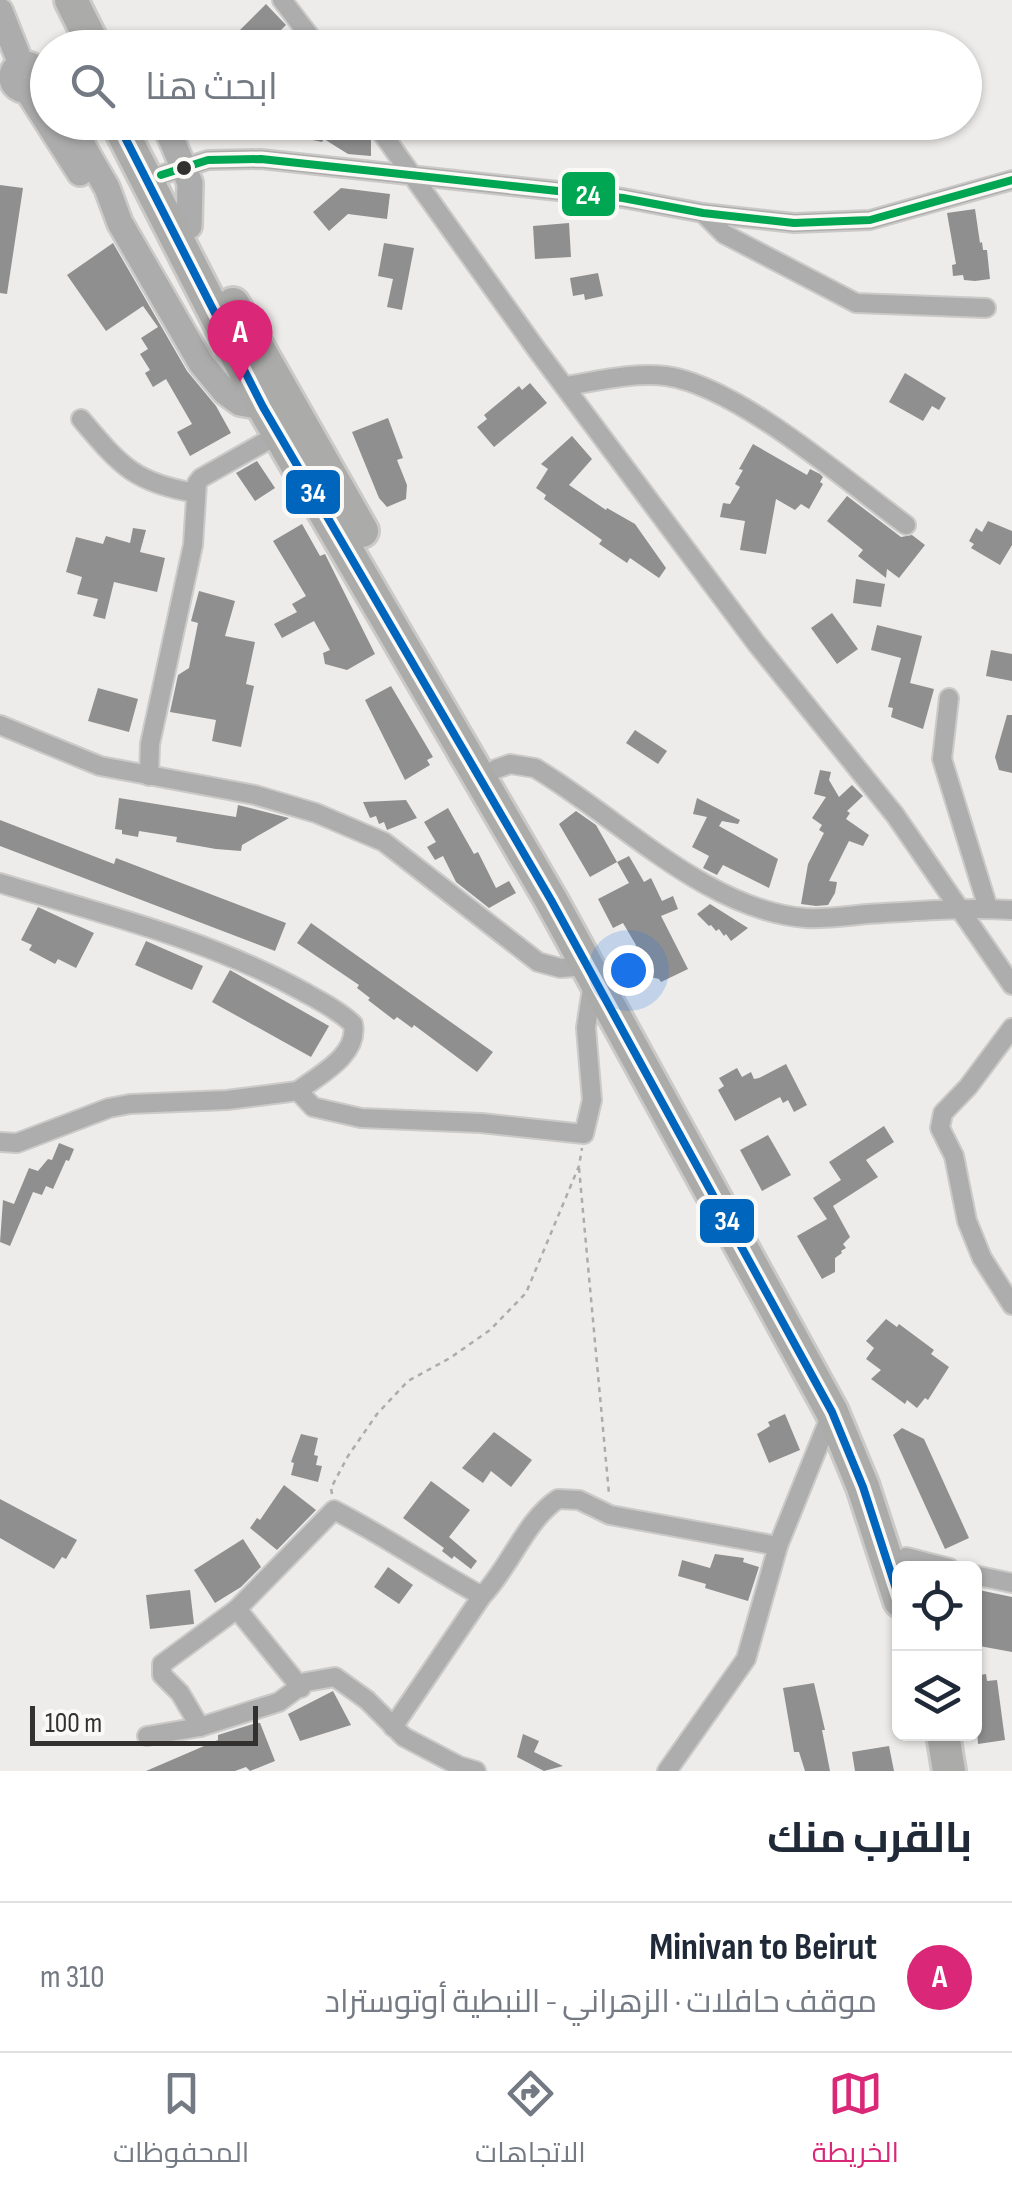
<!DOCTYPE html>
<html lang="ar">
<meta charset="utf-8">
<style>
body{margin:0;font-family:"Sofia Sans Condensed",Cairo,sans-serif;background:#f2f2f3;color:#1f2937;direction:rtl}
.controls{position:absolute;right:30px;bottom:30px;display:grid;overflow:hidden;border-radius:15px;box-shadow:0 2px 8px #0004}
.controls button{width:90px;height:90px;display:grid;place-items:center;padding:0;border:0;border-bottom:2px solid #e0e1e3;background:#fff;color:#1f2937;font:50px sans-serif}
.scale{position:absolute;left:30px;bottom:25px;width:228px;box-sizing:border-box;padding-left:10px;border:5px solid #323130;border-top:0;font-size:28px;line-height:35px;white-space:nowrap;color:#323130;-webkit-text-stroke:8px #fbf9f6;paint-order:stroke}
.you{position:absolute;left:628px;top:970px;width:35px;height:35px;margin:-25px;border:8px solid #fff;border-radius:50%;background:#1a73e8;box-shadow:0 0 0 15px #1a73e833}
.badge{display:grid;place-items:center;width:65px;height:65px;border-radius:50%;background:#db2777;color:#fff;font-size:32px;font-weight:700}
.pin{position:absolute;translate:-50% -82px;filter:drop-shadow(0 2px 5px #0008)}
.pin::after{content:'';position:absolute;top:52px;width:35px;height:30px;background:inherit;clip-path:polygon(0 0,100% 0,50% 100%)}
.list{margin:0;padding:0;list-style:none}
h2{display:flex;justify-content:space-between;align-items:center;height:130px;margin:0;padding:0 40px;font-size:42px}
h2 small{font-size:32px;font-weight:400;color:#747a83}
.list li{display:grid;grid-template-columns:65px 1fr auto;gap:30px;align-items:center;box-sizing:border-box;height:150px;padding:0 40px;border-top:2px solid #e0e1e3}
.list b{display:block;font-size:38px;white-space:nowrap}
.list p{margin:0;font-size:32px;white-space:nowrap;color:#747a83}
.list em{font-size:32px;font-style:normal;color:#747a83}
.icon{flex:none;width:55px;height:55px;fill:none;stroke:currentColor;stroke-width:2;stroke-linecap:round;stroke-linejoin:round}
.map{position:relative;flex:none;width:1012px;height:1771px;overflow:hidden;direction:ltr}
.search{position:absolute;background:#fff;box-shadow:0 2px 8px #0004;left:30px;right:30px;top:30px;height:110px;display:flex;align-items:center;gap:25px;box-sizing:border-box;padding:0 35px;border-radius:55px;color:#747a83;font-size:38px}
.sheet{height:280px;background:#fff}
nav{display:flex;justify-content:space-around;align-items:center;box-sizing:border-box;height:140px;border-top:2px solid #e0e1e3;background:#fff;font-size:28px;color:#747a83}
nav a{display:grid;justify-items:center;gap:5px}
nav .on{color:#db2777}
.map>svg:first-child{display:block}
.building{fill:#908f8f}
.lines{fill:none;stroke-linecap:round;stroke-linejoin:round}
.street-casing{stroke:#cbcac9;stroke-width:22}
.secondary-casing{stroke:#cbcac9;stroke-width:30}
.highway-casing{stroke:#cbcac9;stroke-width:38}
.path{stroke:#acacab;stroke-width:2.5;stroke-dasharray:5 5;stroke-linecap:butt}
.street{stroke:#adadad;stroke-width:18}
.secondary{stroke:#acacac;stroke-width:25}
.highway{stroke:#ababaa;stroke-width:32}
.bus-1-casing{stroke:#fbf9f6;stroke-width:15}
.bus-2-casing{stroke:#fbf9f6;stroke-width:15}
.bus-1{stroke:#0065bd;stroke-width:8}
.bus-2{stroke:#00a651;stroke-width:8}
.bus-dot{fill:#323130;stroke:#fbf9f6;stroke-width:4}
.line-badge{stroke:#fbf9f6;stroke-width:4}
.badge-label{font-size:28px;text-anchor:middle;font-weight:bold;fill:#fff}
</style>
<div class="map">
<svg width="1012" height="1771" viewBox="0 0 1012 1771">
<rect width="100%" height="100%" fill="#edecea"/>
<g class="building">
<polygon points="266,4 286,25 269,42 265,38 256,48 222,48"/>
<polygon points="256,122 352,122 338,136 371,139 371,156 348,154 324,139 322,142 256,128"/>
<polygon points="0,185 23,188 7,294 0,293"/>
<polygon points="341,188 390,194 387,219 348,214 329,231 313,212"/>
<polygon points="975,209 980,243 982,242 983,250 987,250 990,279 975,281 964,280 963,275 953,276 952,265 956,264 947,213"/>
<polygon points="569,223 571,257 535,259 533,226"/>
<polygon points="113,243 187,371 216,406 231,433 190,456 177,432 192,424 166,379 153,387 145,373 150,370 140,354 148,349 141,338 158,327 143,306 106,331 67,275"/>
<polygon points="384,243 414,248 402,310 387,307 393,279 378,276"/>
<polygon points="598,273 603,296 585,300 584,294 573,296 570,278"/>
<polygon points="905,373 946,398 939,410 932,406 923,421 889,402"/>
<polygon points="530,383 547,403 494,447 477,427 487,419 484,415 519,386 522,390"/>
<polygon points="388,418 403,458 397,460 407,485 406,499 387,507 379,498 352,432"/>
<polygon points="572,436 592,459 569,485 606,510 607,508 635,524 666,568 659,578 630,558 627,563 599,544 602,540 544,499 546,495 536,488 548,469 541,464"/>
<polygon points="753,444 807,475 810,469 820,474 823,477 820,482 823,484 809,509 801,504 795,510 776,499 766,554 740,550 745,521 720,517 723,503 730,504 740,487 735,484 743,470 739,469"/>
<polygon points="257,461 275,488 255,501 236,473"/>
<polygon points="847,496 901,537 912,535 925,545 899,578 887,569 886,578 858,556 863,550 827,521"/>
<polygon points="988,521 1012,531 1012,545 1000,565 971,548 974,544 969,541 976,528 982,532"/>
<polygon points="302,524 320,556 325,554 375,654 347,670 325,664 323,653 330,650 314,621 282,638 274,624 297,612 292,604 306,596 273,541"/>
<polygon points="133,528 146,530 140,552 165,558 157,592 114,582 105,619 93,616 98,599 77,594 82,577 66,572 76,537 103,544 106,536 130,543"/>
<polygon points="856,579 885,584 881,607 853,603"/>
<polygon points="199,591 235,601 225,636 255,642 246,684 254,686 241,747 212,741 216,720 170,712 178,675 189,668 198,623 191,621"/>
<polygon points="832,613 858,649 837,664 811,628"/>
<polygon points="877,625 922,636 910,683 934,689 923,729 891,717 893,708 888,707 901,658 871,650"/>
<polygon points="991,650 1012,654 1012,681 986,676"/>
<polygon points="391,686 433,757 427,760 430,765 405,780 365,700"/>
<polygon points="98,688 138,699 129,732 88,721"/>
<polygon points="1007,715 1012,715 1012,773 999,770 995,757"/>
<polygon points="635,730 667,751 658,764 626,743"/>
<polygon points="820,770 831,772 829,780 839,797 852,785 863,796 847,811 850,813 846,819 869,835 863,846 849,841 829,881 837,882 835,893 828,905 816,906 801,904 808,864 824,833 819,830 822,825 812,818 826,797 814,794"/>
<polygon points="119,798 236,817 238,805 289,818 242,845 241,851 216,849 176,842 177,837 139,831 138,837 122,834 122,830 115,829"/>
<polygon points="697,798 740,820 738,824 722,821 719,826 778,859 769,888 723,865 717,875 703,868 709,856 692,847 707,817 693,814"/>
<polygon points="406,800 417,818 387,830 384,822 379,824 376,816 370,818 363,802"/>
<polygon points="448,808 474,854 478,852 496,888 509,881 516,893 489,908 456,882 443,856 435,860 427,847 436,842 424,822"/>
<polygon points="576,811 596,825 617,862 629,856 644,882 651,878 662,901 673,896 678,909 661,916 688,969 661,982 659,979 646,976 642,971 644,960 635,959 632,952 636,945 623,923 613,928 598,899 629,883 617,862 590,877 559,824"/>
<polygon points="0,820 114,864 116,858 286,923 275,951 0,846"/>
<polygon points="710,904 748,928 731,941 726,934 724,936 719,929 716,931 711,925 709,926 697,914"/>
<polygon points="38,907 94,933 76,968 58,959 55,964 29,950 32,945 21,940"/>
<polygon points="311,923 493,1052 477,1072 414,1025 412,1028 397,1017 394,1020 368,1000 370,998 357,988 359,985 297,943"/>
<polygon points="146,941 203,966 192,990 135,965"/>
<polygon points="230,970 329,1026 311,1057 212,1002"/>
<polygon points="786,1064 807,1105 794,1112 788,1100 783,1103 780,1097 735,1121 718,1090 724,1086 719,1078 737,1068 742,1077 751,1072 754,1079 759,1078"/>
<polygon points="884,1126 894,1142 866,1160 878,1177 833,1206 850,1237 843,1244 846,1248 841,1251 842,1253 835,1258 835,1272 822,1279 797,1236 827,1219 813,1198 841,1180 829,1162"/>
<polygon points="768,1135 791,1175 762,1191 740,1150"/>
<polygon points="59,1143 74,1149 69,1161 66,1160 53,1189 46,1186 42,1195 33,1192 10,1246 0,1242 3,1200 14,1204 29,1168 38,1171 48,1159 52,1160"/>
<polygon points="886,1319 897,1327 899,1324 934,1350 931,1354 949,1367 928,1400 925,1398 917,1408 907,1400 905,1404 871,1379 881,1370 866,1359 874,1348 866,1341"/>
<polygon points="785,1414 800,1450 769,1463 757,1434 770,1426 768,1422"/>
<polygon points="902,1428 924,1439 969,1538 945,1549 893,1435"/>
<polygon points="494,1432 532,1460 511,1487 491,1471 483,1483 462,1468"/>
<polygon points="301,1434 318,1438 314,1455 318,1456 316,1465 322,1466 318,1482 291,1475 294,1463 291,1462"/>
<polygon points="431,1481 470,1510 449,1537 477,1561 471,1569 454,1556 452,1559 442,1551 444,1548 403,1518"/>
<polygon points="284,1485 316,1510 277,1550 250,1528 257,1518 260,1520"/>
<polygon points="0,1499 77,1540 66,1559 62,1557 54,1569 0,1538"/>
<polygon points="243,1539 261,1567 241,1587 215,1603 194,1570"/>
<polygon points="715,1554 744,1558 743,1562 759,1567 748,1601 705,1588 706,1584 678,1576 682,1560 710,1568"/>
<polygon points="388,1567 413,1585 399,1604 374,1587"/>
<polygon points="974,1589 1012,1597 1012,1652 974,1645"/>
<polygon points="190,1590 194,1624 150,1629 146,1595"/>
<polygon points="986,1674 987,1681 997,1680 1005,1740 978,1744 974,1676"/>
<polygon points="814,1683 825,1730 822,1730 830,1771 805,1771 799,1752 794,1752 783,1688"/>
<polygon points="333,1691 351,1725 300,1741 288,1714"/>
<polygon points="256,1723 260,1723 275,1761 250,1771 246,1767 235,1771 146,1771 218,1740 218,1735"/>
<polygon points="523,1734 539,1741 534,1752 563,1766 544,1771 517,1757"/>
<polygon points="889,1746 894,1771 855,1771 852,1752"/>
</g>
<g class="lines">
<g class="street-casing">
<g id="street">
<polyline points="282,0 319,48"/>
<polyline points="374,122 537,350 756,643 895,815 1012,985"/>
<polyline points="161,175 208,160 261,159 623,198 703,213 794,223 870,220 1012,180"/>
<polyline points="703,213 724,234 856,303 986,308"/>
<path d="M566,386C598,381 633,372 666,376C738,386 846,481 906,525"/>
<path d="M81,419C120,465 134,483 196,493"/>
<polyline points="949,698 942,759 988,908"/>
<polyline points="0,725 100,766 255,795 316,813 384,842 538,962 560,968 589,966"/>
<path d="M496,769L510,764L535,768C618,817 707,911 806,918C826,919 847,916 867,914C916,911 963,907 1012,910"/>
<polyline points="149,776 150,744 193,545 197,483 201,478 279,434"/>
<path d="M0,883C102,914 208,939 302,991C320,1001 338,1010 353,1024C359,1055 319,1075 298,1091"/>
<polyline points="1012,1028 968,1087 943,1113 940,1128 954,1156 967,1221 982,1258 1012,1305"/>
<polyline points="0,1142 17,1143 109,1108 130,1104 227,1100 298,1091 313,1107 361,1118 481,1123 584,1134 592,1100 586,1028 593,982"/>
<polyline points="906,1557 949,1568"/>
<polyline points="974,1575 1012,1583"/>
<polyline points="237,1609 301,1688"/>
<path d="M200,1727L180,1693L162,1675V1664L237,1609L334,1510C385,1536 432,1569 482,1596"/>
<path d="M393,1727L482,1596C510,1567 526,1520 558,1499L579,1500L610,1515L778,1546"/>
<polyline points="147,1736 200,1727 279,1702 306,1682 335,1677 367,1700 404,1737 459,1766 476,1771"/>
<polyline points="667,1771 746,1659 778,1546 832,1412"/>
</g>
</g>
<g class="secondary-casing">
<g id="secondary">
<polyline points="0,11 21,64"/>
<circle cx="25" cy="77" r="13"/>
<polyline points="27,90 80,173"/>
<polyline points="69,122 107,188 120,223 201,363 225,392 240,403 263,407"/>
<polyline points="164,122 190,183 189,226"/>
</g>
</g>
<g class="highway-casing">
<g id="highway">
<polyline points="71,0 95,48"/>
<polyline points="117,122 263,407 551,900 832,1412 863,1487 900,1601"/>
<polyline points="233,304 362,531"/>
<polyline points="943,1734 949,1771"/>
</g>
</g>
<g class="path">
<polyline points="579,1168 609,1494"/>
<polyline points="332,1494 331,1488 348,1456 377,1414 408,1381 450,1358 490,1330 526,1293 579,1166 582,1148"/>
</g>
<use href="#street" class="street"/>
<use href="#secondary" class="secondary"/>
<use href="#highway" class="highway"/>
<g class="bus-1-casing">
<polyline id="bus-1" points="117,122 263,407 551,900 832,1412 863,1487 900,1601"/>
</g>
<g class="bus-2-casing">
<polyline id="bus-2" points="161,175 208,160 261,159 623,198 703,213 794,223 870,220 1012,180"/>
</g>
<use href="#bus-1" class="bus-1"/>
<use href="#bus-2" class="bus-2"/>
</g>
<circle class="bus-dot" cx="184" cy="168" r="9"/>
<g class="line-badge">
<rect x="560" y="170" width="57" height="48" rx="10" fill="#00a651"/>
<rect x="284" y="468" width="58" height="48" rx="10" fill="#0065bd"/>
<rect x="698" y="1197" width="58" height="48" rx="10" fill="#0065bd"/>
</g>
<g class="badge-label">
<text x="588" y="204">24</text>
<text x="313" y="502">34</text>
<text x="727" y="1230">34</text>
</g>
</svg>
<div class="controls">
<button><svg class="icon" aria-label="locate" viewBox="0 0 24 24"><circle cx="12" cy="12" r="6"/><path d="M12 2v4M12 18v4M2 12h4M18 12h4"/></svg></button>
<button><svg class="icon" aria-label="layers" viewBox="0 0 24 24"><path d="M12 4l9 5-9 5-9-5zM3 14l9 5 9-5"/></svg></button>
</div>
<div class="scale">100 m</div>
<div class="you"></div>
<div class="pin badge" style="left:240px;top:382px">A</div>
<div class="search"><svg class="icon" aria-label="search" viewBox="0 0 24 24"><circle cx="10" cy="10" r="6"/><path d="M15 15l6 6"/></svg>ابحث هنا</div>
</div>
<section class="sheet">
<h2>بالقرب منك<small></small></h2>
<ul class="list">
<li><span class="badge">A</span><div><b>Minivan to Beirut</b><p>موقف حافلات · الزهراني - النبطية أوتوستراد</p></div><em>310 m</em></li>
</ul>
</section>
<nav>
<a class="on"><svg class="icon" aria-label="map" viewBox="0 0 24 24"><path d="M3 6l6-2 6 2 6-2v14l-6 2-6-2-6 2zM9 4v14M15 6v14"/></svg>الخريطة</a>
<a><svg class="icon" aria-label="directions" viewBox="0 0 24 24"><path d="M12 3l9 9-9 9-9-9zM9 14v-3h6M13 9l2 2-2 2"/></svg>الاتجاهات</a>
<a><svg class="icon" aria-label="saved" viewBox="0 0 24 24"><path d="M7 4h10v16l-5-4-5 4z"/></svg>المحفوظات</a>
</nav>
